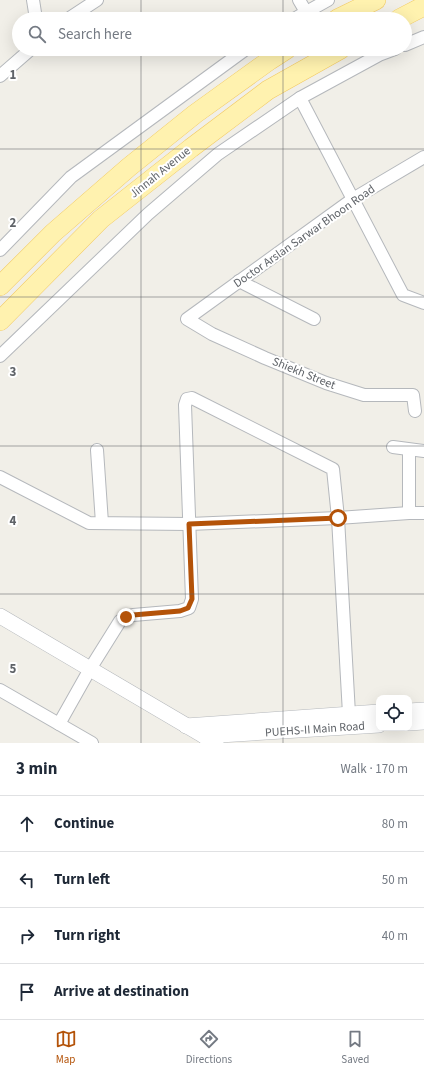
<!DOCTYPE html>
<meta charset="utf-8">
<style>
body{margin:0;font-family:"Source Sans 3",sans-serif;background:#f2f2f3;color:#1f2937}
.controls{position:absolute;right:12px;bottom:12px;display:grid;overflow:hidden;border-radius:8px;box-shadow:0 4px 16px #0002}
.controls button{width:36px;height:36px;display:grid;place-items:center;padding:0;border:0;border-bottom:1px solid #e0e1e3;background:#fff;color:#1f2937;font:20px sans-serif}
.stop{position:absolute;width:12px;height:12px;margin:-9px;border:3px solid #b45309;border-radius:50%;background:#fff}
.stop.end{background:#b45309;border-color:#fff;box-shadow:0 1px 4px #0008}
.list{margin:0;padding:0;list-style:none}
h2{display:flex;justify-content:space-between;align-items:center;height:52px;margin:0;padding:0 16px;font-size:17px}
h2 small{font-size:13px;font-weight:400;color:#747a83}
.list li{display:grid;grid-template-columns:26px 1fr auto;gap:12px;align-items:center;box-sizing:border-box;height:56px;padding:0 16px;border-top:1px solid #e0e1e3}
.list b{display:block;font-size:15px;white-space:nowrap}
.list em{font-size:13px;font-style:normal;color:#747a83}
.icon{flex:none;width:22px;height:22px;fill:none;stroke:currentColor;stroke-width:2;stroke-linecap:round;stroke-linejoin:round}
.map{position:relative;flex:none;width:424px;height:743px;overflow:hidden}
.search{position:absolute;background:#fff;box-shadow:0 4px 16px #0002;left:12px;right:12px;top:12px;height:44px;display:flex;align-items:center;gap:10px;box-sizing:border-box;padding:0 14px;border-radius:22px;color:#747a83;font-size:15px}
.sheet{height:276px;background:#fff}
nav{display:flex;justify-content:space-around;align-items:center;box-sizing:border-box;height:56px;border-top:1px solid #e0e1e3;background:#fff;font-size:11px;color:#747a83}
nav a{display:grid;justify-items:center;gap:2px}
nav .on{color:#b45309}
.map>svg:first-child{display:block}
.lines{fill:none;stroke-linecap:round;stroke-linejoin:round}
.minor-casing{stroke:#b5b8bc;stroke-width:14}
.tertiary-casing{stroke:#b5b8bc;stroke-width:16}
.primary-casing{stroke:#f2c960;stroke-width:20}
.minor{stroke:#fff;stroke-width:12}
.tertiary{stroke:#fff;stroke-width:15}
.primary{stroke:#fff2af;stroke-width:19}
.route{stroke:#b45309;stroke-width:5}
.grid{fill:none;stroke:#5f6368;stroke-width:1;stroke-opacity:0.55}
.labels{text-anchor:middle;stroke-width:4;stroke-linejoin:round;paint-order:stroke}
.street-label{font-size:12px;fill:#5f6368;stroke:#fff}
.grid-label{font-size:13px;text-anchor:middle;font-weight:bold;fill:#5f6368;stroke:#fff;stroke-width:4;stroke-linejoin:round;paint-order:stroke}
</style>
<div class="map">
<svg width="424" height="743" viewBox="0 0 424 743">
<rect width="100%" height="100%" fill="#f1efe8"/>
<g class="lines">
<g class="minor-casing">
<g id="minor">
<polyline points="33,0 36,19"/>
<polyline points="299,0 306,12"/>
<polyline points="68,19 97,0"/>
<polyline points="294,19 328,0"/>
<polyline points="405,45 424,37"/>
<polyline points="0,76 31,49"/>
<polyline points="300,98 403,295 424,303"/>
<polyline points="0,250 71,177 246,49"/>
<polyline points="239,281 314,319"/>
<polyline points="0,356 148,214 218,154 300,98 379,55 395,49"/>
<polyline points="415,411 413,395 364,395 326,383 265,358 212,334 187,319 353,199 424,157"/>
<polyline points="393,447 424,451"/>
<polyline points="97,450 102,523"/>
<polyline points="409,450 409,513"/>
<polyline points="0,477 89,523 189,524 338,518 409,513 424,513"/>
<polyline points="0,690 92,743"/>
<polyline points="59,724 90,669 120,621 126,617 133,615 180,611 189,608 192,599 185,405 187,399 192,398 333,469 338,518 349,714"/>
</g>
</g>
<g class="tertiary-casing">
<g id="tertiary">
<polyline points="0,616 216,743"/>
<polyline points="409,711 424,710"/>
<polyline points="409,723 424,722"/>
<polyline points="186,726 379,712"/>
<polyline points="204,736 379,725"/>
</g>
</g>
<g class="primary-casing">
<g id="primary">
<polyline points="337,19 376,0"/>
<polyline points="399,19 424,6"/>
<polyline points="0,286 53,233 129,167 195,114 270,60 287,49"/>
<polyline points="0,321 101,219 191,148 268,90 341,49"/>
</g>
</g>
<use href="#minor" class="minor"/>
<use href="#tertiary" class="tertiary"/>
<use href="#primary" class="primary"/>
</g>
<g class="lines">
<polyline class="route" points="126,617 133,615 180,611 188,608 192,599 189,524 338,518"/>
</g>
<path class="grid" d="M141,0V19M283,0V19M141,49V743M283,49V743M0,149H424M0,297H424M0,446H424M0,594H424"/>
<g class="labels">
<g class="street-label">
<text transform="translate(160 172) rotate(-39)" y="4">Jinnah Avenue</text>
<text transform="translate(304 236) rotate(-35)" y="4">Doctor Arslan Sarwar Bhoon Road</text>
<text transform="translate(304 373) rotate(22)" y="4">Shiekh Street</text>
<text transform="translate(315 729) rotate(-4)" y="4">PUEHS-II Main Road</text>
</g>
</g>
<g class="grid-label">
<text x="13" y="79">1</text>
<text x="13" y="227">2</text>
<text x="13" y="376">3</text>
<text x="13" y="525">4</text>
<text x="13" y="673">5</text>
</g>
</svg>
<div class="controls">
<button><svg class="icon" aria-label="locate" viewBox="0 0 24 24"><circle cx="12" cy="12" r="6"/><path d="M12 2v4M12 18v4M2 12h4M18 12h4"/></svg></button>
</div>
<div class="stop" style="left:338px;top:518px"></div>
<div class="stop end" style="left:126px;top:617px"></div>
<div class="search"><svg class="icon" aria-label="search" viewBox="0 0 24 24"><circle cx="10" cy="10" r="6"/><path d="M15 15l6 6"/></svg>Search here</div>
</div>
<section class="sheet">
<h2>3 min<small>Walk · 170 m</small></h2>
<ul class="list">
<li><svg class="icon" aria-label="ahead" viewBox="0 0 24 24"><path d="M12 20V5M6 11l6-6 6 6"/></svg><div><b>Continue</b></div><em>80 m</em></li>
<li><svg class="icon" aria-label="left" viewBox="0 0 24 24"><path d="M17 20v-9H6M10 6l-5 5 5 5"/></svg><div><b>Turn left</b></div><em>50 m</em></li>
<li><svg class="icon" aria-label="right" viewBox="0 0 24 24"><path d="M7 20v-9h11M14 6l5 5-5 5"/></svg><div><b>Turn right</b></div><em>40 m</em></li>
<li><svg class="icon" aria-label="arrive" viewBox="0 0 24 24"><path d="M6 21V4h12l-3 4 3 4H6"/></svg><div><b>Arrive at destination</b></div></li>
</ul>
</section>
<nav>
<a class="on"><svg class="icon" aria-label="map" viewBox="0 0 24 24"><path d="M3 6l6-2 6 2 6-2v14l-6 2-6-2-6 2zM9 4v14M15 6v14"/></svg>Map</a>
<a><svg class="icon" aria-label="directions" viewBox="0 0 24 24"><path d="M12 3l9 9-9 9-9-9zM9 14v-3h6M13 9l2 2-2 2"/></svg>Directions</a>
<a><svg class="icon" aria-label="saved" viewBox="0 0 24 24"><path d="M7 4h10v16l-5-4-5 4z"/></svg>Saved</a>
</nav>
